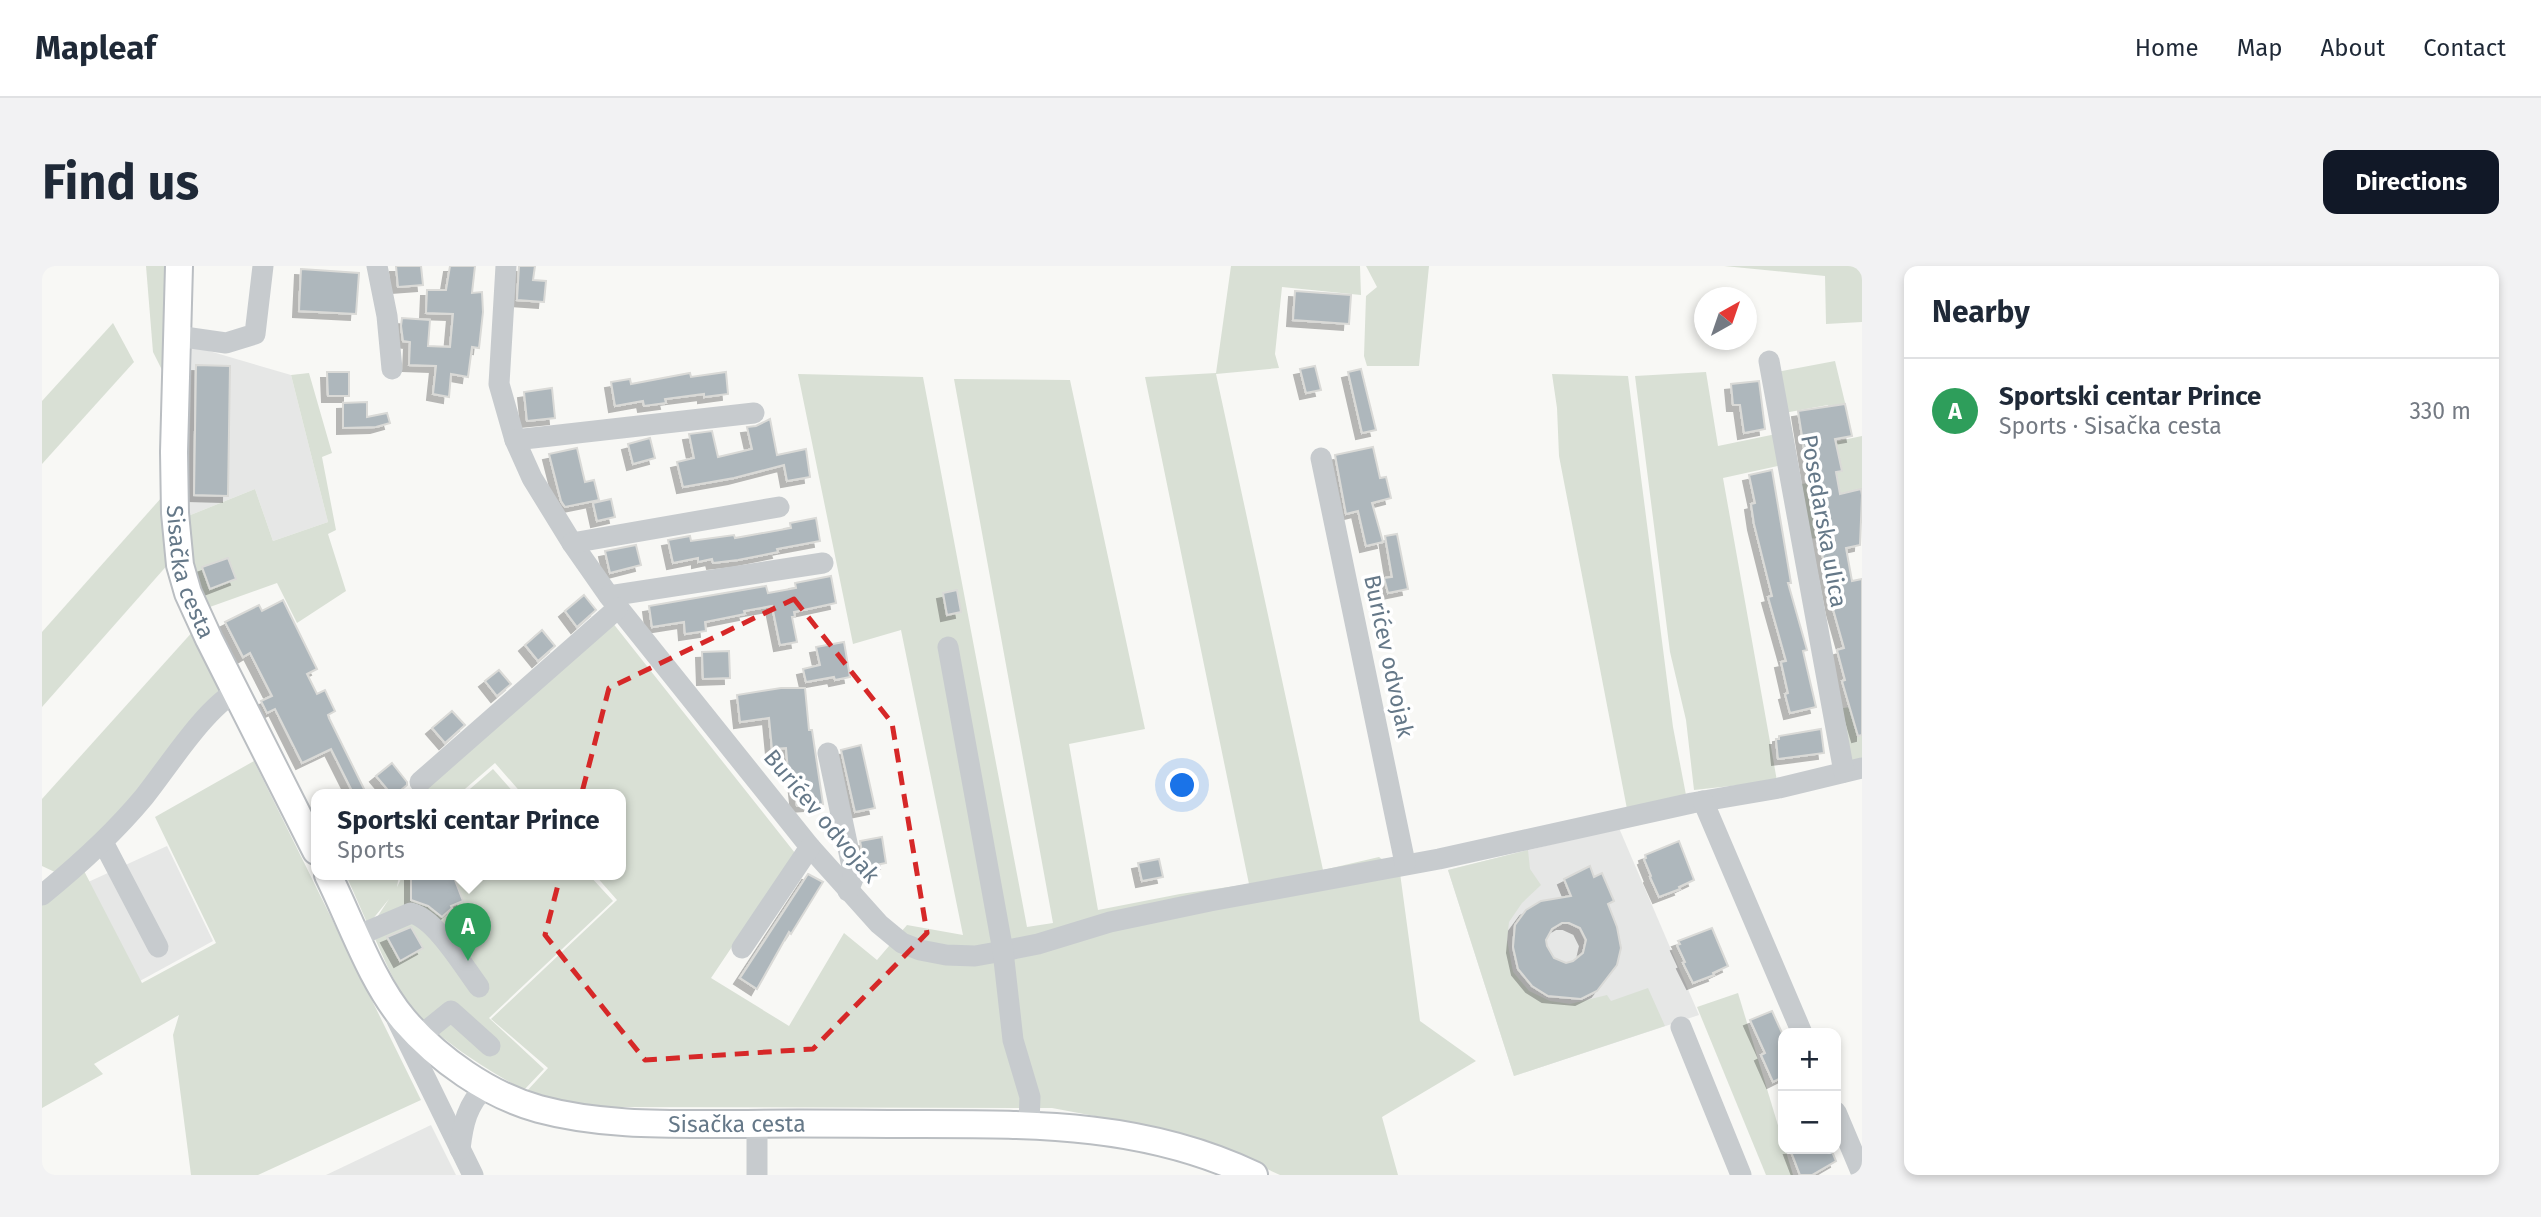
<!DOCTYPE html>
<meta charset="utf-8">
<style>
body{margin:0;font-family:"Fira Sans",sans-serif;background:#f2f2f3;color:#1f2937}
.controls{position:absolute;right:21px;bottom:21px;display:grid;overflow:hidden;border-radius:14px;box-shadow:0 4px 10px #0003}
.controls button{width:63px;height:63px;display:grid;place-items:center;padding:0;border:0;border-bottom:2px solid #e0e1e3;background:#fff;color:#1f2937;font:35px sans-serif}
.compass{position:absolute;left:1652px;top:21px;width:63px;height:63px;border-radius:50%;background:#fff;box-shadow:0 4px 10px #0003;rotate:40deg}
.you{position:absolute;left:1141px;top:520px;width:24px;height:24px;margin:-18px;border:5px solid #fff;border-radius:50%;background:#1a73e8;box-shadow:0 0 0 10px #1a73e833}
.badge{display:grid;place-items:center;width:46px;height:46px;border-radius:50%;background:#111827;color:#fff;font-size:23px;font-weight:700}
.pin{position:absolute;translate:-50% -58px;filter:drop-shadow(0 2px 4px #0008)}
.pin::after{content:'';position:absolute;top:37px;width:24px;height:21px;background:inherit;clip-path:polygon(0 0,100% 0,50% 100%)}
.popup{position:absolute;left:269px;top:523px;width:315px;height:91px;box-sizing:border-box;display:grid;place-content:center;border-radius:14px;background:#fff;filter:drop-shadow(0 2px 5px #0005);font-size:23px;white-space:nowrap;color:#747a83}
.popup b{font-size:26px;color:#1f2937}
.popup::after{content:'';position:absolute;left:50%;top:100%;margin-left:-14px;border:14px solid transparent;border-top-color:#fff}
.list{margin:0;padding:0;list-style:none}
h2{display:flex;justify-content:space-between;align-items:center;height:91px;margin:0;padding:0 28px;font-size:30px}
h2 small{font-size:23px;font-weight:400;color:#747a83}
.list li{display:grid;grid-template-columns:46px 1fr auto;gap:21px;align-items:center;box-sizing:border-box;height:105px;padding:0 28px;border-top:2px solid #e0e1e3}
.list b{display:block;font-size:26px;white-space:nowrap}
.list p{margin:0;font-size:23px;white-space:nowrap;color:#747a83}
.list em{font-size:23px;font-style:normal;color:#747a83}
.map{position:relative;flex:none;width:1820px;height:909px;overflow:hidden;border-radius:14px}
header{display:flex;align-items:center;gap:42px;box-sizing:border-box;height:98px;padding:0 35px;background:#fff;border-bottom:2px solid #e0e1e3}
header strong{font-size:33px}
nav{display:flex;gap:38px;margin-inline-start:auto;font-size:24px}
.intro{display:flex;align-items:center;justify-content:space-between;box-sizing:border-box;height:168px;padding:0 42px}
h1{margin:0;font-size:49px}
.button{padding:18px 32px;border-radius:14px;background:#111827;color:#fff;font-size:24px;font-weight:700}
main{display:flex;gap:42px;padding:0 42px}
aside{flex:1;background:#fff;border-radius:14px;box-shadow:0 4px 10px #0003}
.map>svg:first-child{display:block}
.built{fill:#e6e7e6}
.green{fill:#d9e0d5}
.building{fill:#aeb7bc;stroke:#dadad7;stroke-width:2;fill-rule:evenodd;filter:url(#shadow)}
.lines{fill:none;stroke-linecap:round;stroke-linejoin:round}
.major-casing{stroke:#babec2;stroke-width:30}
.minor{stroke:#c7cbce;stroke-width:21}
.major{stroke:#fff;stroke-width:26}
.marked{fill:none;stroke:#d62828;stroke-width:5;stroke-dasharray:14 9;stroke-linejoin:round}
.labels{text-anchor:middle;stroke-width:7;stroke-linejoin:round;paint-order:stroke}
.street-label{font-size:23px;fill:#657888;stroke:#fff}
</style>
<header>
<strong>Mapleaf</strong>
<nav><a>Home</a><a>Map</a><a>About</a><a>Contact</a></nav>
</header>
<div class="intro"><h1>Find us</h1><a class="button">Directions</a></div>
<main>
<div class="map">
<svg width="1820" height="909" viewBox="0 0 1820 909">
<defs>
<filter id="shadow"><feDropShadow dx="-6" dy="6" stdDeviation="0" flood-color="#0004"/></filter>
</defs>
<rect width="100%" height="100%" fill="#f8f8f5"/>
<g class="built">
<polygon points="150,80 249,109 286,256 231,275 213,223 146,250"/>
<polygon points="1577,562 1657,749 1472,810 1406,604"/>
<polygon points="125,580 171,675 96,716 44,617"/>
<polygon points="389,859 414,909 284,909"/>
</g>
<g class="green">
<polygon points="104,0 125,0 123,110 111,86"/>
<polygon points="1189,0 1318,0 1319,29 1240,21 1233,88 1237,102 1174,108 1281,604 1337,591 1358,607 1378,755 1434,795 1340,851 1356,909 1238,909 1163,875 1106,860 1010,842 566,841 517,836 484,826 506,802 449,753 575,634 553,609 578,609 578,529 481,529 453,497 416,529 372,529 570,356 753,587 669,712 747,760 802,667 835,694 865,659 921,669 859,364 811,378 756,108 881,111 985,661 1011,657 912,113 1028,114 1103,463 1027,478 1056,644 1138,628 1207,618 1103,111 1174,107"/>
<polygon points="1387,0 1377,100 1325,100 1322,90 1324,30 1335,21 1324,0"/>
<polygon points="1682,0 1820,0 1820,56 1784,58 1783,10"/>
<polygon points="71,57 92,96 0,198 0,135"/>
<polygon points="1793,95 1806,149 1790,154 1786,139 1742,147 1735,106"/>
<polygon points="1664,106 1676,180 1734,168 1740,199 1681,212 1735,515 1652,524 1644,454 1628,386 1593,110"/>
<polygon points="267,107 290,187 280,191 294,264 286,268 304,325 255,357 235,317 165,342 153,312 146,250 213,223 231,275 286,256 249,109"/>
<polygon points="1510,108 1586,110 1631,461 1644,529 1585,543 1517,190 1515,142"/>
<polygon points="1820,170 1820,257 1778,273 1766,272 1755,219 1791,212 1782,178"/>
<polygon points="120,231 128,296 0,441 0,366"/>
<polygon points="153,363 178,415 178,429 95,532 15,607 0,600 0,533"/>
<polygon points="1808,441 1815,466 1820,466 1820,494 1810,496 1795,443"/>
<polygon points="212,495 379,834 216,909 149,909 131,769 137,749 52,798 61,808 0,842 0,634 40,601 100,717 174,677 113,551"/>
<polygon points="451,503 474,529 421,529"/>
<polygon points="1486,584 1488,603 1499,619 1480,637 1467,656 1465,674 1471,706 1487,725 1508,735 1528,738 1565,729 1569,735 1606,722 1623,760 1472,810 1406,604"/>
<path d="M304,609H357L355,621L361,609H547L571,635L447,752L502,803L482,824C442,802 382,766 359,726C347,706 338,683 328,662L347,633L326,659Z"/>
<polygon points="1696,727 1751,909 1724,909 1655,741"/>
</g>
<g class="building">
<polygon points="354,0 379,0 381,19 356,21"/>
<polygon points="408,0 433,0 430,27 440,26 441,46 437,82 430,81 426,111 409,108 407,131 391,128 394,100 367,99 368,76 361,75 359,60 360,52 388,54 386,80 408,81 411,48 384,47 385,24 404,24"/>
<polygon points="477,0 493,0 491,14 504,15 502,36 475,34"/>
<polygon points="259,3 317,7 314,48 257,45"/>
<polygon points="1253,25 1309,29 1307,58 1251,54"/>
<polygon points="154,99 188,100 186,230 152,229"/>
<polygon points="1273,100 1279,124 1264,127 1258,103"/>
<polygon points="1319,103 1334,164 1320,167 1306,106"/>
<polygon points="285,106 307,106 307,130 286,130"/>
<polygon points="684,106 686,128 662,131 662,128 623,133 624,137 602,140 601,135 573,140 569,116 588,113 589,118 648,107 649,111"/>
<polygon points="1717,115 1723,163 1702,167 1698,139 1691,139 1689,118"/>
<polygon points="510,122 513,152 485,155 482,126"/>
<polygon points="325,136 325,151 345,147 348,157 334,161 301,162 301,137"/>
<polygon points="1803,138 1810,170 1793,173 1800,205 1794,206 1798,228 1819,223 1820,229 1818,279 1804,282 1810,315 1820,313 1820,469 1816,470 1800,415 1803,414 1795,384 1802,382 1791,343 1773,251 1756,145"/>
<polygon points="728,153 735,189 764,183 768,211 745,215 742,199 692,212 641,221 635,196 652,192 647,168 670,165 676,191 710,183 705,161 714,160"/>
<polygon points="608,172 613,192 591,198 586,178"/>
<polygon points="1331,181 1338,212 1344,211 1349,232 1330,237 1341,276 1324,280 1316,245 1304,248 1293,189"/>
<polygon points="535,182 543,216 552,214 557,234 523,241 519,235 507,188"/>
<polygon points="1730,204 1749,317 1746,317 1765,384 1761,385 1774,441 1748,447 1743,428 1746,427 1739,396 1744,395 1726,331 1730,330 1712,258 1709,238 1713,237 1707,209"/>
<polygon points="569,233 573,251 555,255 551,237"/>
<polygon points="774,252 778,275 735,283 736,286 696,294 671,297 670,293 656,296 656,292 631,297 626,274 648,270 649,275 692,269 693,272 749,262 748,257"/>
<polygon points="1355,268 1366,323 1346,327 1342,312 1350,311 1343,270"/>
<polygon points="594,279 599,299 568,307 563,285"/>
<polygon points="186,292 194,313 168,323 160,301"/>
<polygon points="789,310 794,337 752,346 753,351 750,351 755,376 738,379 730,340 702,345 703,348 663,356 664,365 643,368 642,356 610,361 607,340 724,320 726,327 754,322 753,317"/>
<polygon points="915,324 919,346 905,349 901,327"/>
<polygon points="542,329 554,344 535,361 523,345"/>
<polygon points="241,334 275,403 265,408 275,428 283,424 293,445 286,449 287,452 325,529 312,529 289,483 260,497 233,443 225,447 219,435 230,430 208,387 201,391 183,356 217,339 220,345"/>
<polygon points="500,364 513,380 496,395 483,379"/>
<polygon points="802,376 808,411 793,414 792,411 764,416 761,403 778,399 774,381"/>
<polygon points="687,385 688,412 661,413 660,386"/>
<polygon points="457,404 469,418 455,430 443,415"/>
<polygon points="739,422 763,422 767,464 770,464 781,538 755,540 751,505 746,505 744,482 730,483 727,452 698,456 695,429"/>
<polygon points="410,445 423,459 403,477 390,462"/>
<polygon points="1779,463 1782,487 1736,493 1734,473 1737,473 1737,470"/>
<polygon points="819,479 833,542 813,546 799,484"/>
<polygon points="350,497 365,516 365,519 353,529 350,529 334,510"/>
<polygon points="840,571 844,597 823,601 818,575"/>
<polygon points="1637,575 1652,614 1637,621 1638,623 1617,631 1608,611 1609,610 1602,593 1604,592 1603,589"/>
<polygon points="1117,593 1121,611 1100,615 1096,597"/>
<path d="M1548,600L1552,611L1560,607L1572,635L1566,638L1575,661L1579,682L1575,699L1555,725L1539,733L1506,730L1490,720L1476,703L1471,681L1473,659L1484,644L1499,635L1529,630L1522,613ZM1520,657H1527L1538,662L1544,674L1541,687L1531,695L1524,697L1512,692L1505,680L1504,674L1510,663Z"/>
<polygon points="766,608 781,616 749,668 747,666 715,723 698,712"/>
<polygon points="369,609 411,609 421,635 409,640 410,642 400,651 386,640 369,634"/>
<polygon points="369,661 381,682 358,695 345,671"/>
<polygon points="1670,662 1686,700 1671,707 1672,709 1651,717 1641,697 1643,696 1635,679 1638,678 1636,675"/>
<polygon points="1730,745 1741,769 1741,811 1731,816 1719,789 1723,787 1708,754"/>
<polygon points="1748,883 1789,883 1794,895 1770,909 1758,909"/>
</g>
<g class="lines">
<g class="major-casing">
<g id="major">
<path id="s1" d="M137,0L132,186L133,247L138,299L146,327L167,373L274,585"/>
<path id="s2" d="M286,609C309,655 329,715 362,754C396,793 446,829 497,843C560,860 627,858 691,858C755,857 818,858 881,858C997,858 1105,858 1212,909"/>
</g>
</g>
<g class="minor">
<polyline points="335,0 345,50 350,103"/>
<polyline points="464,0 457,118 473,174 490,212 530,277 567,330 768,581 837,658 860,677 878,684 904,689 933,690 961,685 996,678 1068,656 1168,635 1397,593 1650,537 1737,522 1820,502"/>
<polyline points="135,70 184,77 213,68 221,0"/>
<polyline points="1727,95 1802,506"/>
<polyline points="473,174 712,147"/>
<polyline points="1279,192 1363,597"/>
<polyline points="530,277 737,241"/>
<polyline points="567,330 781,297"/>
<polyline points="906,381 961,685 971,774 988,831 987,858"/>
<polyline points="786,487 812,610 806,625"/>
<polyline points="378,516 576,342"/>
<polyline points="1661,535 1760,767"/>
<polyline points="61,576 116,681"/>
<path d="M0,629C37,599 72,567 102,531C126,501 163,442 195,425"/>
<path d="M315,670L369,647C393,652 422,701 437,721"/>
<polyline points="700,682 768,581"/>
<polyline points="355,754 431,909"/>
<polyline points="1639,761 1699,909"/>
<polyline points="378,770 409,745 448,780"/>
<polyline points="1794,846 1820,908"/>
<polyline points="715,858 715,909"/>
<path d="M418,883C421,857 425,839 444,820"/>
</g>
<use href="#major" class="major"/>
</g>
<path class="marked" d="M752,333L850,457L885,667L771,783L603,794L503,669L567,422Z"/>
<g class="labels">
<g class="street-label">
<text transform="translate(1782 255) rotate(80)" y="8">Posedarska ulica</text>
<text dy="8" stroke="none"><textPath href="#s1" startOffset="308">Sisačka cesta</textPath></text>
<text transform="translate(1347 390) rotate(78)" y="8">Burićev odvojak</text>
<text transform="translate(780 550) rotate(50)" y="8">Burićev odvojak</text>
<text dy="8" stroke="none"><textPath href="#s2" startOffset="527">Sisačka cesta</textPath></text>
</g>
</g>
</svg>
<div class="controls">
<button>+</button>
<button>−</button>
</div>
<svg class="compass" viewBox="-18 -18 36 36"><path d="M0-13l5 13h-10z" fill="#e53935"/><path d="M0 13l5-13h-10z" fill="#747a83"/></svg>
<div class="you"></div>
<div class="pin badge" style="left:426px;top:695px;background:#2e9e5b">A</div>
<div class="popup"><b>Sportski centar Prince</b>Sports</div>
</div>
<aside>
<h2>Nearby<small></small></h2>
<ul class="list">
<li><span class="badge" style="background:#2e9e5b">A</span><div><b>Sportski centar Prince</b><p>Sports · Sisačka cesta</p></div><em>330 m</em></li>
</ul>
</aside>
</main>
